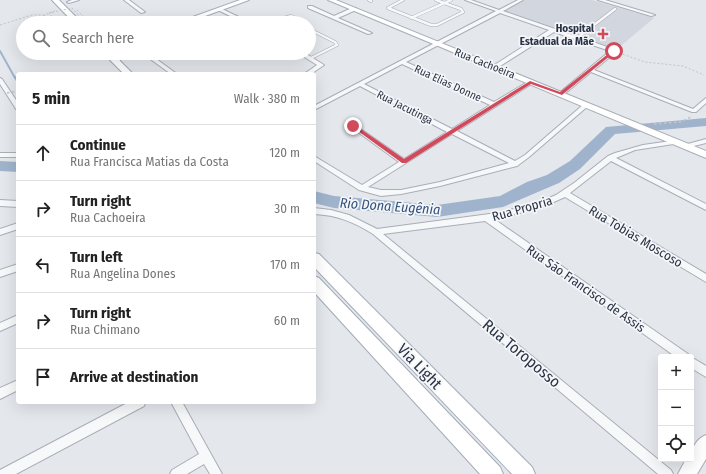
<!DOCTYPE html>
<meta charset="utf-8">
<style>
body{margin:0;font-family:"Fira Sans Condensed",sans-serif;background:#f6f6f6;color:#222}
.controls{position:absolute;right:12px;bottom:12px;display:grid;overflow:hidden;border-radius:4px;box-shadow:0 4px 16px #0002}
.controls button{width:36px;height:36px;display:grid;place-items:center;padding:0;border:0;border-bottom:1px solid #e0e0e0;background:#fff;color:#222;font:20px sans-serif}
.stop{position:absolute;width:12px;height:12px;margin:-9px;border:3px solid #d1495b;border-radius:50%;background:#fff}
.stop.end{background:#d1495b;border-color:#fff;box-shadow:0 1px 4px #0008}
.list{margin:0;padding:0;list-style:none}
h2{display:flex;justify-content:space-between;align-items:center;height:52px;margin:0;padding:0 16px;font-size:17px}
h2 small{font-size:13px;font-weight:400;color:#767676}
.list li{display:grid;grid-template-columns:26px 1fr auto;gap:12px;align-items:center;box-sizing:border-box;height:56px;padding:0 16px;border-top:1px solid #e0e0e0}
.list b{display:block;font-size:15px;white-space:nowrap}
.list p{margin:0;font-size:13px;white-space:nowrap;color:#767676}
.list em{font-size:13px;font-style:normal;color:#767676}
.icon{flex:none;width:22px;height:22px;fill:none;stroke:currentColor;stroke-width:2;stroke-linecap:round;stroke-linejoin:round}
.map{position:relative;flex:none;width:706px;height:474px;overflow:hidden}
.search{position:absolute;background:#fff;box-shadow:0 4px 16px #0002;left:16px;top:16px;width:300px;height:44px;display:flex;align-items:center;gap:10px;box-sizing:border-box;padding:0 14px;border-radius:22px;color:#767676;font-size:15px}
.panel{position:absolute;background:#fff;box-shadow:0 4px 16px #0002;left:16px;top:72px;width:300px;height:332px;border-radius:4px}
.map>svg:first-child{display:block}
.built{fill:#d2d6de}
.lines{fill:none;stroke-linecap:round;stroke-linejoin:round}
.stream-far1{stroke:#9fb4cc;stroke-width:2}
.stream{stroke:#9fb4cc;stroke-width:2.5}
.river{fill:#9fb4cc;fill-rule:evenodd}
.lane-casing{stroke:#a9aeb7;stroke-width:3.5}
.street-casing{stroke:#a9aeb7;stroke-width:2}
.secondary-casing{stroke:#a9aeb7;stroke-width:2}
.primary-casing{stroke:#a3abb8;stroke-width:2}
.path-far1{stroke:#c2c5cb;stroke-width:1;stroke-dasharray:2 2;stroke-linecap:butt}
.path{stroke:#c2c5cb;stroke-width:1.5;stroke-dasharray:2.5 2.5;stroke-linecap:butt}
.lane{stroke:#f7f8fa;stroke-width:2.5}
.street{fill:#f7f8fa;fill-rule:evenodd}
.secondary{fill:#fff;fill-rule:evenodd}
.primary{fill:#fff;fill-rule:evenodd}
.path-bridge-far1{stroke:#c2c5cb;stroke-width:1;stroke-dasharray:2 2;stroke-linecap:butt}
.path-bridge{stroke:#c2c5cb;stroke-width:1.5;stroke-dasharray:2.5 2.5;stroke-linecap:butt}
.route{fill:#d1495b}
.poi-dot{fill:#d1495b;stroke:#f4f6f9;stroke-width:1.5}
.labels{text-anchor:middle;stroke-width:3.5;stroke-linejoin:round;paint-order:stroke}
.far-poi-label{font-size:11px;font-weight:bold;fill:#2b3445;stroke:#f4f6f9;text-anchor:end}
.far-street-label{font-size:11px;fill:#2b3445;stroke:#f4f6f9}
.street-label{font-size:13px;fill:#2b3445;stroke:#f4f6f9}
.water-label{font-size:14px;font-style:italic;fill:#34527a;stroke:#f4f6f9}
.near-street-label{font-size:16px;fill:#2b3445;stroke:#f4f6f9}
</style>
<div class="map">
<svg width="706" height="474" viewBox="0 0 706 474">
<rect width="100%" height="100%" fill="#e4e7ec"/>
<polygon class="built" points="525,0 592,0 654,18 617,49 502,11"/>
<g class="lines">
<polyline class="stream-far1" points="0,51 15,78"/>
<polyline class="stream" points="15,77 18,82"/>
<g class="river">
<polygon points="706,118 706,126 615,134 580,169 559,183 503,207 437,217 334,208 314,203 314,191 334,196 437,205 500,196 527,182 547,175 570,161 606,127"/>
<polygon points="0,161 18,162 18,172 0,171"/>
</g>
<g class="lane-casing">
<g id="lane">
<polyline points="369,0 371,1"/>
<polyline points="403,0 388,8 431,25 437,25 463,12 461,9 436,0"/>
<polyline points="411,18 451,0"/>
<polyline points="267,23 291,16 305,22"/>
<polyline points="311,30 335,42 337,45 311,58"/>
<polyline points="577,38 615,9"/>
</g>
</g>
<g class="street-casing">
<g id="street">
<polygon points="72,0 79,0 69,3 67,2"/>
<polygon points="124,0 129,0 145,12 141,13"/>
<path d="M465,0H471L499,10L518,0H523L503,11L616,50V52L594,70L693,109L706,98V103L696,112H692L591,72L563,95H559V93L610,51L554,32L497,68H493V66L549,30L500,13L406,62L494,102L529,81H533V83L457,131L515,161L525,155L584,104H588V106L529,157L517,166L440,186L401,194L381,196L359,190L314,161V156L362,185L399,162L351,127V125H355L404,159L447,132L360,86L316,109L314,110V106L496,11ZM402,64L490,105L452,129L364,84ZM452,134L509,163L440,182L401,190H381L368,187Z"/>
<polygon points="598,0 605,0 655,15 651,16"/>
<polygon points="308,6 312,6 334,16 352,8 356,8 356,10 338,18 372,33 368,34 308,8"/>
<polygon points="220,8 249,22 249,23 244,23 218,10 218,9"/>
<polygon points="142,53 148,53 177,74 171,74"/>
<polygon points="298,53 305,53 324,65 311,74 304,74 317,65"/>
<polygon points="0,78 2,79 18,103 18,110 16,109 0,84"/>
<polygon points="706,139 706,143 686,148 683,146 684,145"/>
<path d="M678,140L680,141V143L635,150L616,158L706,204V210L611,161L570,193L706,274V282L565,197L540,208L494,219L688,354L689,357H676L485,221L383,234L671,470L673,474H658L373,234C354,222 337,215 314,214V208L331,210L349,215L377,229L497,213L535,204L556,195L574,183L608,156L615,153L643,145Z"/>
<rect x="0" y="153" width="18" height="4"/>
<polygon points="0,200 18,201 18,207 0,206"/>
<polygon points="18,223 18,229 0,235 0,229"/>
<polygon points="18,264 18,271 0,277 0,270"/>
<polygon points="18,315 18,323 0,331 0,323"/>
<polygon points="691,357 706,366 706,377 691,368"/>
<polygon points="18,380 18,390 0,399 0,388"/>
<polygon points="129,402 145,402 144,406 16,474 0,474 0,470"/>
<polygon points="171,402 182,402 222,474 210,474 204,464 187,474 170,474 172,470 199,454"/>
</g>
</g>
<g class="secondary-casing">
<g id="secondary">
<polygon points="240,0 249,0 186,23 176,23"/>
<polygon points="328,0 336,0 706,151 706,158"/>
<polygon points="113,53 121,53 119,64 112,62"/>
<path d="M706,435V459L697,474H678L686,459H691C691,449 696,439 706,435Z"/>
</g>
</g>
<g class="primary-casing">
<g id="primary">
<polygon points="52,0 59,0 82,23 74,23"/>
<polygon points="103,53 112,53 133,74 124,74"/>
<polygon points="314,253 319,254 532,467 535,474 512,474 314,267"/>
<polygon points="314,276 319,278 500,467 503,474 480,474 314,292"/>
</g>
</g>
<g class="path-far1">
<polyline points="44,15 53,23"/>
<polyline points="0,25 32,15 44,15 55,11"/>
<polyline points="619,53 645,62 683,66 704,75"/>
</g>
<polyline class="path" points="654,124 680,122 691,117"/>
<use href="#lane" class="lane"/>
<use href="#street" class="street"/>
<use href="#secondary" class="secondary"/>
<use href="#primary" class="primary"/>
<polyline class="path-bridge-far1" points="57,23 49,13 72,8 82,19 85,18 76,9"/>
<polyline class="path-bridge" points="7,93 18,91"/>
</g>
<polygon class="route" points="613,50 616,51 562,95 531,84 406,163 402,163 351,126 355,125 404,159 530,81 560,92"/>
<path class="poi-dot" d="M601 28h4v4h4v4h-4v4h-4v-4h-4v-4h4z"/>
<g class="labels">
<g class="far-poi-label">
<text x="594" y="32">Hospital<tspan x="594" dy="13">Estadual da Mãe</tspan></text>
</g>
<g class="far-street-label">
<text transform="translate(485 63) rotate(22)" y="4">Rua Cachoeira</text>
<text transform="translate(448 83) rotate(25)" y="4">Rua Elias Donne</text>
<text transform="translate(405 107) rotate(27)" y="4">Rua Jacutinga</text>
</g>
<g class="street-label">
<text transform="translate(522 208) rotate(-16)" y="5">Rua Propria</text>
<text transform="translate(636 236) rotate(31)" y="5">Rua Tobias Moscoso</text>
<text transform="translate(586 288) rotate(35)" y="5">Rua São Francisco de Assis</text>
</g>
<g class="water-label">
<text transform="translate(390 206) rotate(4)" y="5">Rio Dona Eugênia</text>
</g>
<g class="near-street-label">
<text transform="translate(522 353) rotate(40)" y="6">Rua Toroposso</text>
<text transform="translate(420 366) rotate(46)" y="6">Via Light</text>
</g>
</g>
</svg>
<div class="controls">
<button>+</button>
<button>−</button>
<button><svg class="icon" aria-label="locate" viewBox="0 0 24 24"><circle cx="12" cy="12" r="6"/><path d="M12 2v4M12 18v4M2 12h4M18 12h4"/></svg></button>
</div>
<div class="stop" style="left:614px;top:51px"></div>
<div class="stop end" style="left:353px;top:126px"></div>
<div class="search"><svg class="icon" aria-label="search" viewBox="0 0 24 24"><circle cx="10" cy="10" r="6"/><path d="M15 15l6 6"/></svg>Search here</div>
<section class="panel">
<h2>5 min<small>Walk · 380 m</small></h2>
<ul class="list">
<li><svg class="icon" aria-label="ahead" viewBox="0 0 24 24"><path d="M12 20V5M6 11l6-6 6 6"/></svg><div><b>Continue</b><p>Rua Francisca Matias da Costa</p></div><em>120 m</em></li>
<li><svg class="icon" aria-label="right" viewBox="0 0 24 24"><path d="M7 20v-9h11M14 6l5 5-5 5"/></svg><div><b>Turn right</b><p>Rua Cachoeira</p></div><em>30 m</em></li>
<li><svg class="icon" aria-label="left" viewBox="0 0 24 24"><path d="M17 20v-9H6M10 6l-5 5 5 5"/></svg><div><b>Turn left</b><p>Rua Angelina Dones</p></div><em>170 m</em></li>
<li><svg class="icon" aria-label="right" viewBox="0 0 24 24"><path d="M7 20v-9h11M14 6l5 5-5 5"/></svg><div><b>Turn right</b><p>Rua Chimano</p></div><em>60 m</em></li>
<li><svg class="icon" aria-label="arrive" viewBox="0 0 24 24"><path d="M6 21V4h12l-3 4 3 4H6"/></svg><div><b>Arrive at destination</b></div></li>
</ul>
</section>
</div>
